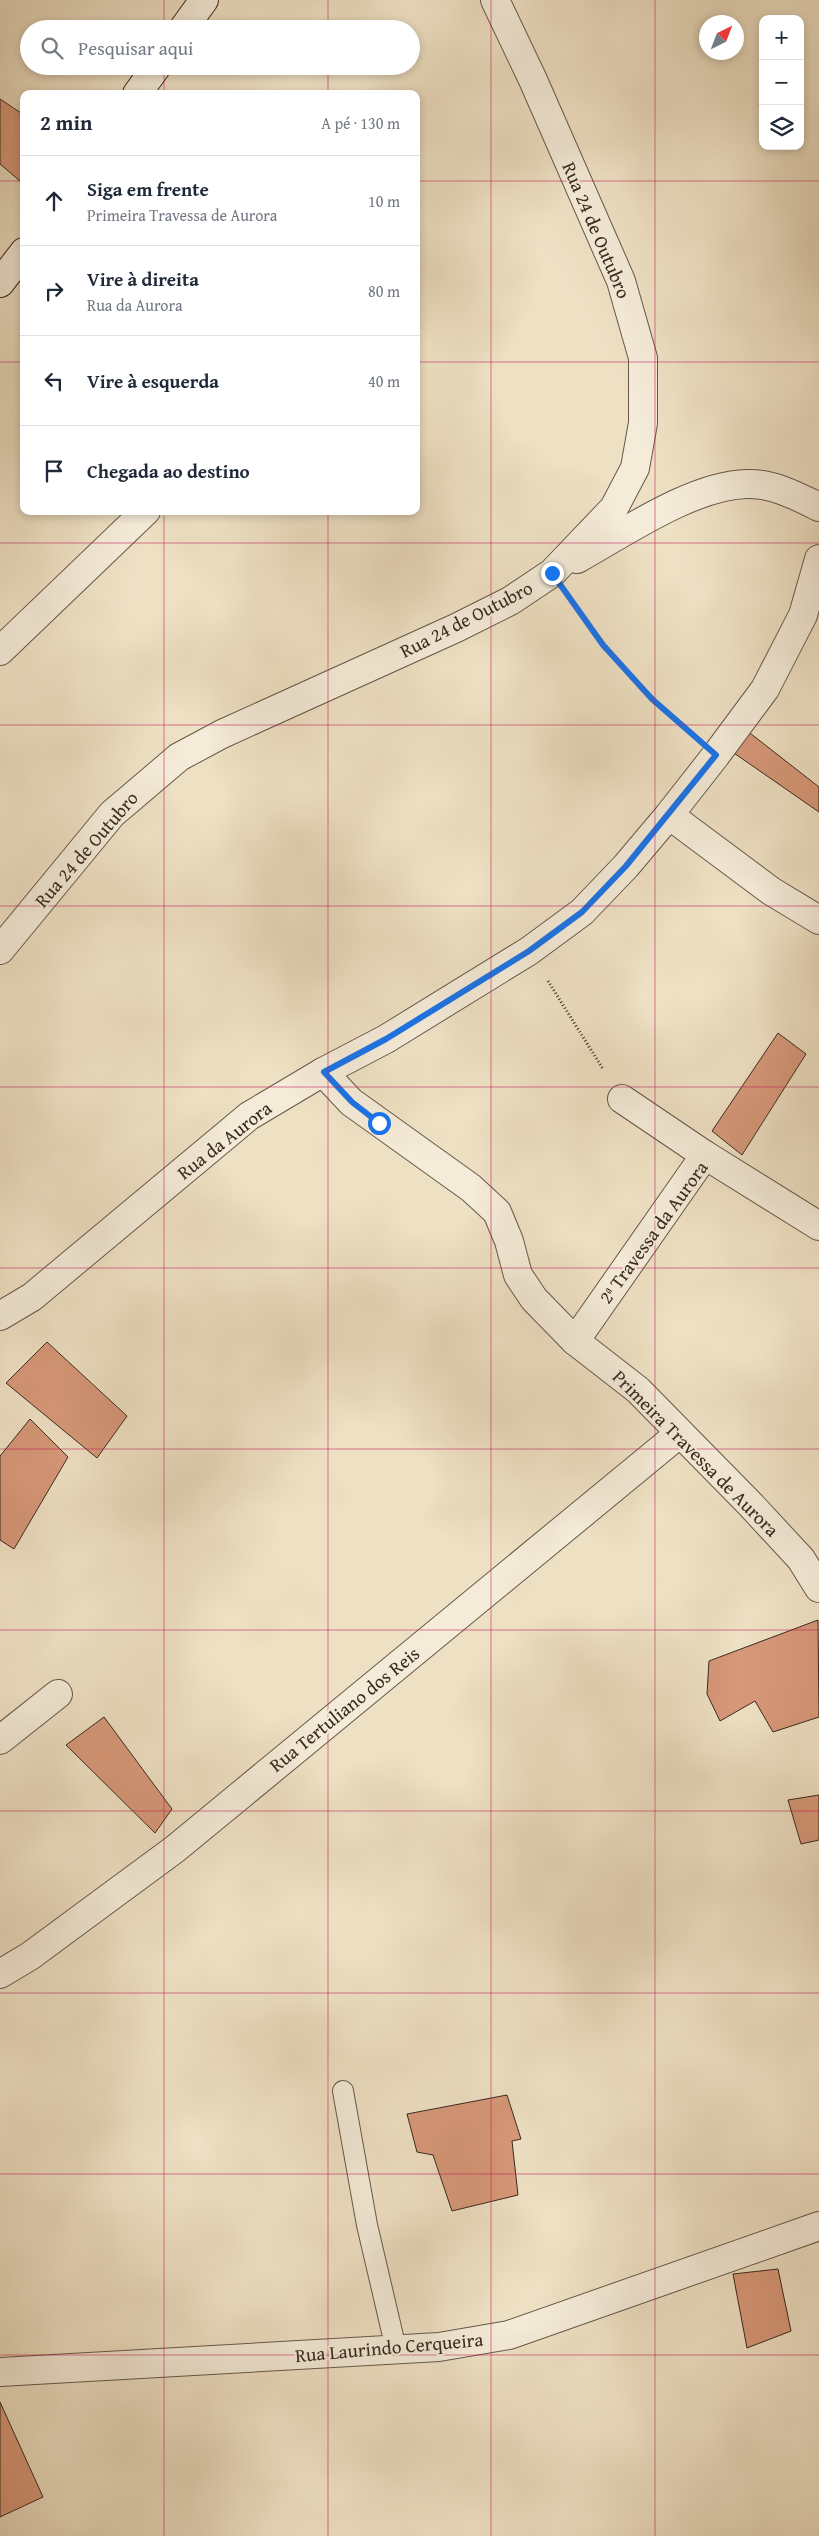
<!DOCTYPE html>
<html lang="pt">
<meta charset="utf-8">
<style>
body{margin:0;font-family:"Gentium Book Plus",serif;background:#f2f2f3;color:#1f2937}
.controls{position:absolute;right:15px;top:15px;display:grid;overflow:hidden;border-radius:10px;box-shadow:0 2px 8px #0003}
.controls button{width:45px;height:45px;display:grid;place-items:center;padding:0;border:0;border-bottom:1px solid #e0e1e3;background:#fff;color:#1f2937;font:25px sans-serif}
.compass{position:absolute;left:699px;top:15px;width:45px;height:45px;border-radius:50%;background:#fff;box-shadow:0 2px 8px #0003;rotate:42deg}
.stop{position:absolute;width:15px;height:15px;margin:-11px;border:4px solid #1a73e8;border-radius:50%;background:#fff}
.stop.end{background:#1a73e8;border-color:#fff;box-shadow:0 1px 5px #0008}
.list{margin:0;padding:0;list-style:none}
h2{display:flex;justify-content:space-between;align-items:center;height:65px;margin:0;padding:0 20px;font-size:21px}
h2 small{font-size:16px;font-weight:400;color:#747a83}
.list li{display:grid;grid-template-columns:32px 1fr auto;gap:15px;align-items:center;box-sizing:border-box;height:90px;padding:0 20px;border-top:1px solid #e0e1e3}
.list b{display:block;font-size:19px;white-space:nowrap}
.list p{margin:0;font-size:16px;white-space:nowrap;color:#747a83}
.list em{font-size:16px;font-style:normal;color:#747a83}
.icon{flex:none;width:28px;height:28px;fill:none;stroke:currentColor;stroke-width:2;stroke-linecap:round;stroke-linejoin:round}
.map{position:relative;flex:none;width:819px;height:2536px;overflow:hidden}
.search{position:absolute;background:#fff;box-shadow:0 2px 8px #0003;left:20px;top:20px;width:400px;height:55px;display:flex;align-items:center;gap:12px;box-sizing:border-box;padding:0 18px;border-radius:28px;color:#747a83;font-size:19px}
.panel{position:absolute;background:#fff;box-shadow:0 2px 8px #0003;left:20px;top:90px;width:400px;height:425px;border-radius:10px}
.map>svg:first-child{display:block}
.building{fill:#d79879;stroke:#392a21}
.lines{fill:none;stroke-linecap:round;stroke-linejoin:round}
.service-casing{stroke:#66584a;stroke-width:22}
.minor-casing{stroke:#66584a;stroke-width:30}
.secondary-casing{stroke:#392a21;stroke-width:30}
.path{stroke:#392a21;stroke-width:3;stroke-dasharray:1 2.5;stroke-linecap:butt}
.service{stroke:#f4ebd8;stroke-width:20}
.minor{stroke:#f4ebd8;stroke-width:28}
.secondary{stroke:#f4ebd8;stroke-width:28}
.route{stroke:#1a73e8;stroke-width:6}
.grid{fill:none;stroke:#c2185b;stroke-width:1;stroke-opacity:0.55}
.labels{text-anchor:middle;stroke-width:4;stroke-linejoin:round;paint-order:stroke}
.street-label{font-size:19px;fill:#392a21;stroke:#f4ebd8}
</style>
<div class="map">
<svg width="819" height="2536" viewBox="0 0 819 2536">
<rect width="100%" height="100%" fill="#eee0c3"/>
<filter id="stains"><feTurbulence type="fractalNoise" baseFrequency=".004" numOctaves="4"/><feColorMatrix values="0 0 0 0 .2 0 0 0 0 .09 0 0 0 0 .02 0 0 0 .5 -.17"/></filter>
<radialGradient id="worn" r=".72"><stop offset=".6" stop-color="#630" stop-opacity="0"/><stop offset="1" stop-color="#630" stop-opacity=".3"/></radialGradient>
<g class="building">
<polygon points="0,99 24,115 24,176 20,181 0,164"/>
<polygon points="746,730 819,787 819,812 731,751"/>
<polygon points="778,1033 806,1054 742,1155 712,1131"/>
<polygon points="47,1342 127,1416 97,1458 6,1383"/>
<polygon points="30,1419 68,1457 14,1549 0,1540 0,1456"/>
<polygon points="818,1620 819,1717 773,1732 755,1701 720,1721 707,1694 709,1661"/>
<polygon points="104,1717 172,1809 155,1833 66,1745"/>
<polygon points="819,1795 819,1840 801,1844 788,1800"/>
<polygon points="507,2095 521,2139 512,2141 518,2195 452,2211 433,2155 417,2152 407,2114"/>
<polygon points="778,2269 791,2331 747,2348 733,2274"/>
<polygon points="0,2402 43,2497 0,2517"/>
</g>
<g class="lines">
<g class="service-casing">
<polyline id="service" points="343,2091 367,2225 396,2349"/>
</g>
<g class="minor-casing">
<g id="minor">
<path d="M577,559C624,533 693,485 747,484C772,483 797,496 819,507"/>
<polyline points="0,651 146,511"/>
<polyline points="669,815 771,891 819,920"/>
<polyline points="0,950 112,814 179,757 222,734 456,628 510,601 552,573 614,508 635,468 643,423 643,358 621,281 533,80 495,0"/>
<polyline points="323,1072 351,1102 471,1188 497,1212 509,1241 518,1275 534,1299 575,1341 638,1390 750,1504 801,1559 819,1588"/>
<polyline points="622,1099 705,1155"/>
<polyline points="0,1316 32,1297 249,1116 323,1072 386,1039 529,951 582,912 626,866 669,815 716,755 765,689 803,615 819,559"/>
<polyline points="575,1341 705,1155 819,1226"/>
<polyline points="0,1740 58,1694"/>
<polyline points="0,1974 30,1956 175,1849 679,1434"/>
<polyline points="0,2372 439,2347 509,2335 819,2226"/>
</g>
</g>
<g class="secondary-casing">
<g id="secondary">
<polyline points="183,29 204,0"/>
<polyline points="137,94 157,66"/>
<polyline points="0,283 24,252"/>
</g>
</g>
<g class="path">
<path d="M572,601C607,650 644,693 690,732"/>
<polyline points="548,981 603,1069"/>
</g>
<use href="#service" class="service"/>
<use href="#minor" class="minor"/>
<use href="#secondary" class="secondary"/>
</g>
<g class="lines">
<polyline class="route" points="379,1123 352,1102 324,1072 386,1039 529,951 582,912 626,866 716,755 652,699 603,645 552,573"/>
</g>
<path class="grid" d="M164,0V29M328,0V29M491,0V2536M655,0V2536M164,66V94M328,66V94M0,181H24M416,181H819M0,362H24M416,362H819M164,511V2536M328,511V2536M0,543H819M0,725H819M0,906H819M0,1087H819M0,1268H819M0,1449H819M0,1630H819M0,1811H819M0,1993H819M0,2174H819M0,2355H819"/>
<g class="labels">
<g class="street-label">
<text transform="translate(597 230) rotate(67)" y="7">Rua 24 de Outubro</text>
<text transform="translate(466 619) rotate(-27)" y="7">Rua 24 de Outubro</text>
<text transform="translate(86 849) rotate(-49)" y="7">Rua 24 de Outubro</text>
<text transform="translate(224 1140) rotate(-38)" y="7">Rua da Aurora</text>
<text transform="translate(653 1232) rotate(-54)" y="7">2ª Travessa da Aurora</text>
<text transform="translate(696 1453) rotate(45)" y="7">Primeira Travessa de Aurora</text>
<text transform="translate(344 1709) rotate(-39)" y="7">Rua Tertuliano dos Reis</text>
<text transform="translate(389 2347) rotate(-5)" y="7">Rua Laurindo Cerqueira</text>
</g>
</g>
<rect width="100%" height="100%" filter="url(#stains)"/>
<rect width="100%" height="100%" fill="url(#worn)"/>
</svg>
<div class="controls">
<button>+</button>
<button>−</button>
<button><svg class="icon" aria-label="layers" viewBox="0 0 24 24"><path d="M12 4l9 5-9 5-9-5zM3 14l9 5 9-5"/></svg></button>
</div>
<svg class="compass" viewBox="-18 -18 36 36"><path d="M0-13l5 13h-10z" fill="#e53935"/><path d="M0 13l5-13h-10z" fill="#747a83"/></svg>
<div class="stop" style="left:379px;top:1123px"></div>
<div class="stop end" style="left:552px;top:573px"></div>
<div class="search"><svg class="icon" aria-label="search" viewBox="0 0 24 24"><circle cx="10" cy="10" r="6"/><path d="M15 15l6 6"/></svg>Pesquisar aqui</div>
<section class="panel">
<h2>2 min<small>A pé · 130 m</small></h2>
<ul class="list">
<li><svg class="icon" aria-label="ahead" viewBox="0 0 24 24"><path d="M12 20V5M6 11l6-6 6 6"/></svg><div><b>Siga em frente</b><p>Primeira Travessa de Aurora</p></div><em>10 m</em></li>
<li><svg class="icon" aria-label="right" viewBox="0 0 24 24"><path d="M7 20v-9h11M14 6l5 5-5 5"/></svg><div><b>Vire à direita</b><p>Rua da Aurora</p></div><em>80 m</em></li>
<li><svg class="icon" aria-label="left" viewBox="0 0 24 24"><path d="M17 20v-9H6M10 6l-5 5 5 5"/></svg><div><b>Vire à esquerda</b></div><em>40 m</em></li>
<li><svg class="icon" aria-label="arrive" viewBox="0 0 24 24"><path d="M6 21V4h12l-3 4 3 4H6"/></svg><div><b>Chegada ao destino</b></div></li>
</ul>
</section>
</div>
